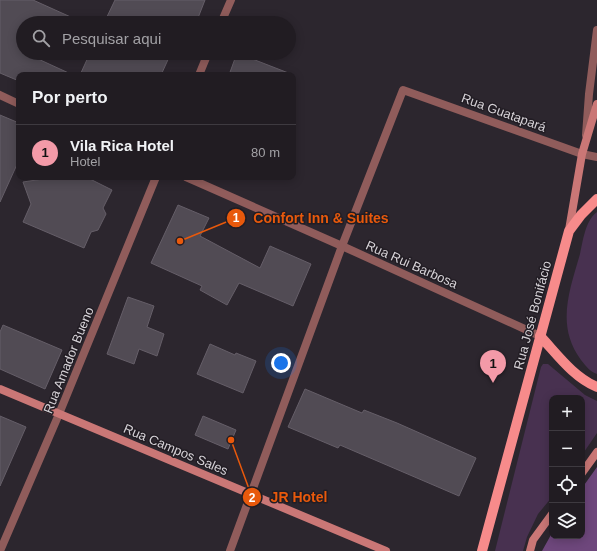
<!DOCTYPE html>
<html lang="pt">
<meta charset="utf-8">
<style>
body{margin:0;font-family:Arial,sans-serif;background:#2d292f;color:#f1f3f6}
.controls{position:absolute;right:12px;bottom:12px;display:grid;overflow:hidden;border-radius:8px;box-shadow:0 2px 10px #0003}
.controls button{width:36px;height:36px;display:grid;place-items:center;padding:0;border:0;border-bottom:1px solid #3e3a40;background:#211c22;color:#f1f3f6;font:20px sans-serif}
.you{position:absolute;left:281px;top:363px;width:14px;height:14px;margin:-10px;border:3px solid #fff;border-radius:50%;background:#1a73e8;box-shadow:0 0 0 6px #1a73e833}
.badge{display:grid;place-items:center;width:26px;height:26px;border-radius:50%;background:#f39aa8;color:#111;font-size:13px;font-weight:700}
.pin{position:absolute;translate:-50% -33px;filter:drop-shadow(0 1px 2px #0008)}
.pin::after{content:'';position:absolute;top:21px;width:14px;height:12px;background:inherit;clip-path:polygon(0 0,100% 0,50% 100%)}
.list{margin:0;padding:0;list-style:none}
h2{display:flex;justify-content:space-between;align-items:center;height:52px;margin:0;padding:0 16px;font-size:17px}
h2 small{font-size:13px;font-weight:400;color:#a2a1a5}
.list li{display:grid;grid-template-columns:26px 1fr auto;gap:12px;align-items:center;box-sizing:border-box;height:56px;padding:0 16px;border-top:1px solid #3e3a40}
.list b{display:block;font-size:15px;white-space:nowrap}
.list p{margin:0;font-size:13px;white-space:nowrap;color:#a2a1a5}
.list em{font-size:13px;font-style:normal;color:#a2a1a5}
.icon{flex:none;width:22px;height:22px;fill:none;stroke:currentColor;stroke-width:2;stroke-linecap:round;stroke-linejoin:round}
.map{position:relative;flex:none;width:597px;height:551px;overflow:hidden}
.search{position:absolute;background:#211c22;box-shadow:0 2px 10px #0003;left:16px;top:16px;width:280px;height:44px;display:flex;align-items:center;gap:10px;box-sizing:border-box;padding:0 14px;border-radius:22px;color:#a2a1a5;font-size:15px}
.panel{position:absolute;background:#211c22;box-shadow:0 2px 10px #0003;left:16px;top:72px;width:280px;height:108px;border-radius:8px}
.map>svg:first-child{display:block}
.green{fill:#483150}
.forest{fill:#6e477c}
.building{fill:#514b54;stroke:#655e68}
.lines{fill:none;stroke-linecap:round;stroke-linejoin:round}
.minor{stroke:#905c5b;stroke-width:8}
.secondary{stroke:#ca7776;stroke-width:8}
.primary{stroke:#f78b8b;stroke-width:10}
.labels{text-anchor:middle;stroke-width:3;stroke-linejoin:round;paint-order:stroke}
.street-label{font-size:13px;fill:#d6d2d7;stroke:#221d24}
.leader{fill:none;stroke:#e8590c;stroke-width:1.5}
.callout-dot{fill:#e8590c;stroke:#221d24;stroke-width:1.5}
.mark-label{font-size:12px;text-anchor:middle;font-weight:bold;fill:#fff}
.callout-label{font-size:14px;text-anchor:middle;font-weight:bold;fill:#e8590c;stroke:#221d24;stroke-width:3;stroke-linejoin:round;paint-order:stroke}
</style>
<div class="map">
<svg width="597" height="551" viewBox="0 0 597 551">
<rect width="100%" height="100%" fill="#2c262e"/>
<g class="green">
<path d="M597,212V374C590,372 586,366 581,360C556,326 569,292 580,254C583,241 585,221 597,212Z"/>
<polygon points="543,364 548,364 585,395 597,401 597,433 582,455 582,398 552,398 552,497 538,514 527,537 523,551 495,551 541,367"/>
</g>
<polygon class="forest" points="597,467 597,551 542,551 552,533 552,536 582,536 582,488"/>
<g class="building">
<polygon points="0,0 33,0 84,23 23,23 23,53 38,53 36,58 73,75 19,75 19,81 0,73"/>
<polygon points="115,0 205,0 196,23 104,23"/>
<polygon points="90,53 171,53 161,75 80,75"/>
<polygon points="237,53 291,74 291,75 229,75"/>
<polygon points="0,115 19,123 19,160 0,202"/>
<polygon points="44,177 86,177 112,190 103,208 106,214 98,230 91,232 84,248 23,222 31,204 23,182 43,179"/>
<polygon points="178,205 209,218 200,236 260,268 270,246 311,264 293,306 239,283 227,305 200,290 202,286 151,263"/>
<polygon points="128,297 154,306 147,327 164,334 157,356 139,349 134,364 107,354"/>
<polygon points="3,325 62,350 45,389 0,369 0,332"/>
<polygon points="210,344 235,355 236,353 256,361 243,393 197,374"/>
<polygon points="305,389 362,413 364,410 397,423 476,458 459,496 340,445 338,448 288,427"/>
<polygon points="0,416 26,427 0,486"/>
<polygon points="203,416 236,430 228,449 195,435"/>
</g>
<g class="lines">
<g class="minor">
<polyline points="221,23 231,0"/>
<polyline points="199,75 208,53"/>
<polyline points="0,95 19,104"/>
<polyline points="586,135 589,94 597,30"/>
<polyline points="186,177 342,246 540,336"/>
<polyline points="0,551 59,414 156,177"/>
<polyline points="230,551 342,246 403,90 582,154 597,157"/>
</g>
<g class="secondary">
<polyline points="569,230 582,154 597,104"/>
<polyline points="0,389 386,551"/>
<polyline points="582,473 597,452"/>
<polyline points="530,551 533,540 552,514"/>
</g>
<g class="primary">
<path d="M540,336C557,354 573,377 597,387"/>
<polyline points="482,551 569,231 581,215 597,199"/>
</g>
</g>
<g class="labels">
<g class="street-label">
<text transform="translate(504 112) rotate(20)" y="5">Rua Guatapará</text>
<text transform="translate(412 264) rotate(24)" y="5">Rua Rui Barbosa</text>
<text transform="translate(532 315) rotate(-75)" y="5">Rua José Bonifácio</text>
<text transform="translate(68 360) rotate(-68)" y="5">Rua Amador Bueno</text>
<text transform="translate(176 449) rotate(23)" y="5">Rua Campos Sales</text>
</g>
</g>
<path class="leader" d="M180 241L236 218M231 440L252 497"/>
<g class="callout-dot">
<circle cx="180" cy="241" r="4"/>
<circle cx="231" cy="440" r="4"/>
<circle cx="236" cy="218" r="10"/>
<circle cx="252" cy="497" r="10"/>
</g>
<g class="mark-label">
<text x="236" y="222">1</text>
<text x="252" y="502">2</text>
</g>
<g class="callout-label">
<text x="321" y="223">Confort Inn &amp; Suites</text>
<text x="299" y="502">JR Hotel</text>
</g>
</svg>
<div class="controls">
<button>+</button>
<button>−</button>
<button><svg class="icon" aria-label="locate" viewBox="0 0 24 24"><circle cx="12" cy="12" r="6"/><path d="M12 2v4M12 18v4M2 12h4M18 12h4"/></svg></button>
<button><svg class="icon" aria-label="layers" viewBox="0 0 24 24"><path d="M12 4l9 5-9 5-9-5zM3 14l9 5 9-5"/></svg></button>
</div>
<div class="you"></div>
<div class="pin badge" style="left:493px;top:383px">1</div>
<div class="search"><svg class="icon" aria-label="search" viewBox="0 0 24 24"><circle cx="10" cy="10" r="6"/><path d="M15 15l6 6"/></svg>Pesquisar aqui</div>
<section class="panel">
<h2>Por perto<small></small></h2>
<ul class="list">
<li><span class="badge">1</span><div><b>Vila Rica Hotel</b><p>Hotel</p></div><em>80 m</em></li>
</ul>
</section>
</div>
